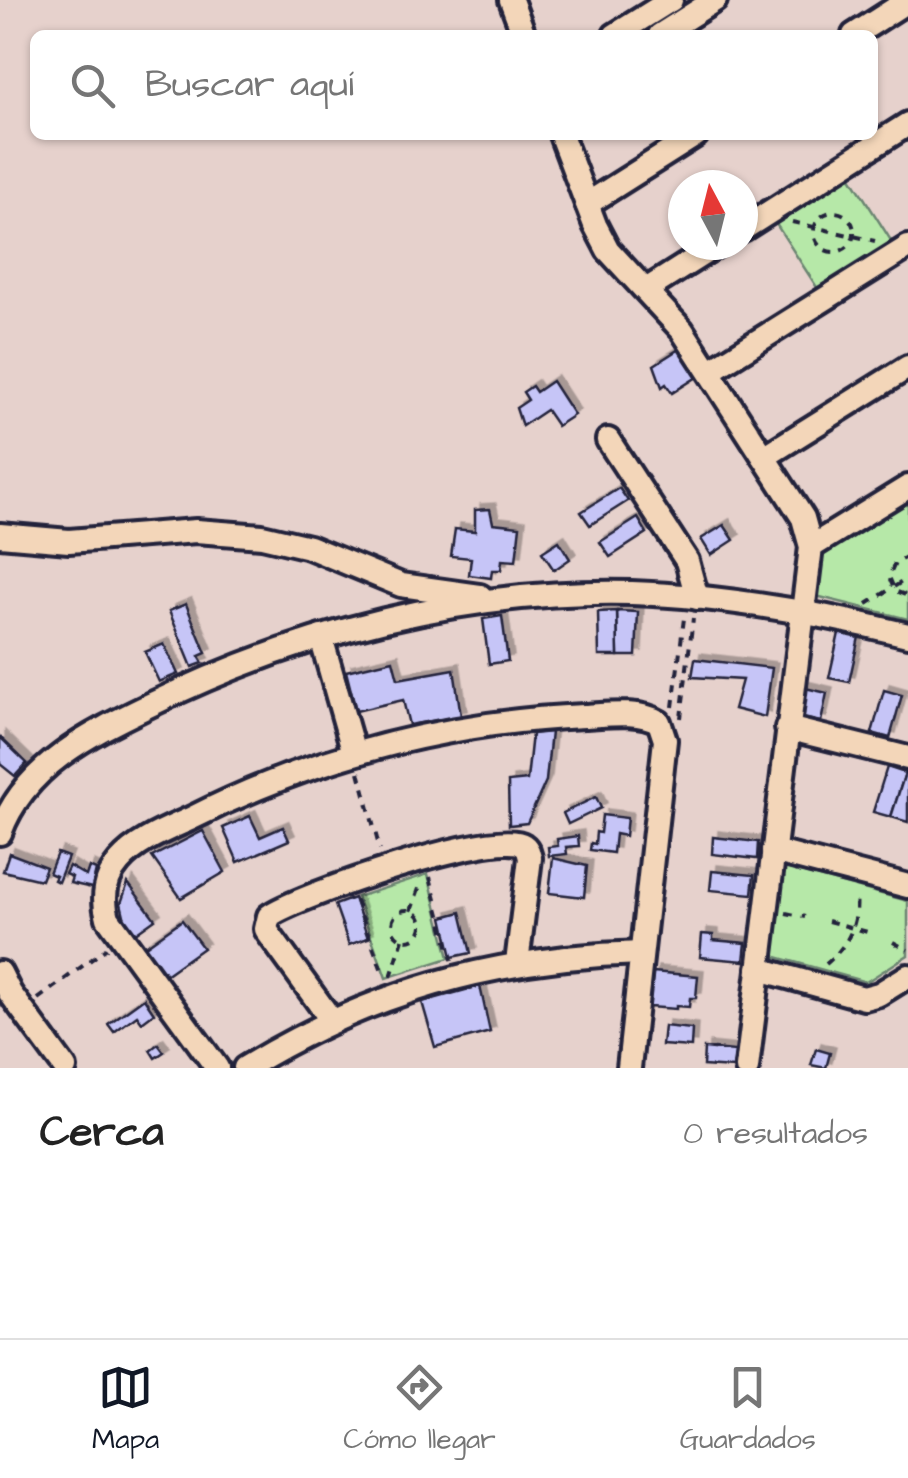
<!DOCTYPE html>
<html lang="es">
<meta charset="utf-8">
<style>
body{margin:0;font-family:"Architects Daughter",sans-serif;background:#f6f6f6;color:#222}
.compass{position:absolute;left:668px;top:170px;width:90px;height:90px;border-radius:50%;background:#fff;box-shadow:0 2px 8px #0004;rotate:353deg}
.list{margin:0;padding:0;list-style:none}
h2{display:flex;justify-content:space-between;align-items:center;height:130px;margin:0;padding:0 40px;font-size:42px}
h2 small{font-size:32px;font-weight:400;color:#767676}
.icon{flex:none;width:55px;height:55px;fill:none;stroke:currentColor;stroke-width:2;stroke-linecap:round;stroke-linejoin:round}
.map{position:relative;flex:none;width:908px;height:1068px;overflow:hidden}
.search{position:absolute;background:#fff;box-shadow:0 2px 8px #0004;left:30px;right:30px;top:30px;height:110px;display:flex;align-items:center;gap:25px;box-sizing:border-box;padding:0 35px;border-radius:15px;color:#767676;font-size:38px}
.sheet{height:270px;background:#fff}
nav{display:flex;justify-content:space-around;align-items:center;box-sizing:border-box;height:140px;border-top:2px solid #e0e0e0;background:#fff;font-size:28px;color:#767676}
nav a{display:grid;justify-items:center;gap:5px}
nav .on{color:#111827}
.map>svg:first-child{display:block}
.green{fill:#b6e8a8;stroke:#6c8572;stroke-width:2.5}
.building{fill:#c6c5f7;stroke:#22223b;stroke-width:2.5;filter:url(#shadow)}
.lines{fill:none;stroke-linecap:round;stroke-linejoin:round}
.minor-casing{stroke:#22223b;stroke-width:30}
.path{stroke:#22223b;stroke-width:4;stroke-dasharray:8 8;stroke-linecap:butt}
.minor{stroke:#f3d6b9;stroke-width:22}
</style>
<div class="map">
<svg width="908" height="1068" viewBox="0 0 908 1068">
<defs>
<filter id="shadow"><feDropShadow dx="5.5" dy="-5.5" stdDeviation="0" flood-color="#0004"/></filter>
</defs>
<rect width="100%" height="100%" fill="#e6d1cc"/>
<filter id="ink" filterUnits="userSpaceOnUse"><feTurbulence type="fractalNoise" baseFrequency=".01" numOctaves="2"/><feDisplacementMap in="SourceGraphic" scale="20" xChannelSelector="R" yChannelSelector="G"/><feConvolveMatrix kernelMatrix="1 2 1 2 8 2 1 2 1" color-interpolation-filters="sRGB"/></filter>
<g filter="url(#ink)">
<g class="green">
<polygon points="849,174 892,242 818,289 774,221"/>
<polygon points="908,502 908,619 816,596 822,556"/>
<polygon points="782,867 908,901 908,955 866,982 773,956"/>
<polygon points="428,874 449,958 386,978 357,897"/>
</g>
<g class="building">
<polygon points="679,349 697,377 672,393 666,384 662,387 654,365"/>
<polygon points="552,381 574,415 557,426 546,410 522,426 516,408 528,400 523,392 532,386 536,392"/>
<polygon points="619,488 628,501 590,525 581,512"/>
<polygon points="490,509 493,523 520,526 516,561 502,560 501,570 492,570 491,578 469,575 471,558 451,556 455,529 475,531 475,510"/>
<polygon points="638,518 647,533 610,557 600,542"/>
<polygon points="724,525 734,540 711,555 701,539"/>
<polygon points="559,541 570,559 554,570 542,552"/>
<polygon points="186,604 206,653 199,656 203,663 192,667 169,611"/>
<polygon points="617,611 638,612 636,656 618,656"/>
<polygon points="617,611 618,656 599,656 598,612"/>
<polygon points="502,616 508,661 489,664 483,619"/>
<polygon points="839,633 859,637 849,682 829,678"/>
<polygon points="164,644 178,674 159,682 145,652"/>
<polygon points="695,659 772,668 765,717 734,709 742,680 692,677"/>
<polygon points="393,660 398,679 454,669 461,716 409,725 403,700 356,711 346,671"/>
<polygon points="801,687 827,693 821,722 801,718"/>
<polygon points="884,690 902,695 890,738 872,733"/>
<polygon points="551,732 546,781 527,823 509,825 508,782 527,780 532,734"/>
<polygon points="0,737 27,763 15,776 0,764"/>
<polygon points="887,767 905,773 891,817 873,812"/>
<polygon points="905,773 908,774 908,822 891,817"/>
<polygon points="596,797 601,808 568,824 563,813"/>
<polygon points="602,815 627,818 625,836 615,834 613,853 590,850 591,843 595,844 596,832 600,833"/>
<polygon points="250,816 260,837 283,827 289,840 238,862 223,828"/>
<polygon points="203,831 225,872 181,898 152,857"/>
<polygon points="578,836 579,846 566,847 567,854 549,856 548,847 558,846 557,839"/>
<polygon points="713,837 758,842 757,859 712,854"/>
<polygon points="9,853 46,867 41,880 3,871"/>
<polygon points="57,853 68,857 58,882 54,880 56,876 49,873"/>
<polygon points="553,858 587,866 584,897 549,893"/>
<polygon points="69,866 86,876 89,867 96,870 92,888 70,883 72,877 65,874"/>
<polygon points="712,871 754,875 752,894 710,890"/>
<polygon points="128,883 155,919 134,934 125,920 121,903"/>
<polygon points="354,898 368,938 349,945 335,905"/>
<polygon points="461,912 471,953 452,957 443,917"/>
<polygon points="182,920 203,948 165,975 144,947"/>
<polygon points="702,934 713,935 713,940 746,943 744,961 700,957"/>
<polygon points="653,972 698,976 696,998 690,998 689,1007 676,1006 676,1009 649,1007"/>
<polygon points="480,986 490,1032 435,1047 422,1002"/>
<polygon points="144,998 154,1013 142,1022 137,1015 114,1032 108,1024"/>
<polygon points="664,1026 692,1029 691,1047 662,1045"/>
<polygon points="158,1044 164,1052 155,1058 150,1050"/>
<polygon points="704,1048 735,1051 733,1068 703,1066"/>
<polygon points="816,1049 830,1053 826,1068 811,1065"/>
</g>
<g class="lines">
<g class="minor-casing">
<g id="minor">
<polyline points="511,0 524,35"/>
<polyline points="615,35 671,0"/>
<polyline points="660,35 715,0"/>
<polyline points="854,35 904,3"/>
<polyline points="561,135 595,225 608,250 682,330 803,518 811,547 747,1068"/>
<polyline points="587,204 696,135"/>
<polyline points="743,229 908,124"/>
<polyline points="646,290 717,245"/>
<polyline points="710,371 908,247"/>
<polyline points="608,440 687,561 697,598"/>
<polyline points="764,457 908,367"/>
<polyline points="0,535 69,541 196,531 262,536 309,547 401,585 480,596"/>
<polyline points="811,547 908,487"/>
<polyline points="321,637 354,753"/>
<polyline points="787,728 908,758"/>
<path d="M0,833C24,766 90,734 150,705C299,632 466,589 632,593C725,596 818,613 908,635"/>
<polyline points="773,851 908,886"/>
<polyline points="759,969 864,998 879,994 908,976"/>
<polyline points="0,973 10,993 65,1068"/>
<path d="M332,1021L269,934L266,929L269,916C296,896 498,827 523,845C529,849 528,852 530,858L517,963"/>
<path d="M217,1068L108,918C102,898 105,878 119,862C137,841 166,830 190,819C313,757 447,722 584,716C607,715 639,710 659,722L665,740L629,1068"/>
<path d="M245,1068C370,992 494,957 641,953"/>
</g>
</g>
<g class="path">
<circle cx="834" cy="232" r="20"/>
<polyline points="792,222 875,241"/>
<polyline points="908,556 895,563 889,577 895,591 908,596"/>
<polyline points="867,604 908,578"/>
<polyline points="673,707 684,618"/>
<polyline points="681,718 693,618"/>
<polyline points="359,772 380,850"/>
<polyline points="430,877 452,960"/>
<polyline points="356,901 384,976"/>
<circle cx="407" cy="925" r="15"/>
<polyline points="411,911 421,883"/>
<polyline points="786,913 805,917"/>
<polyline points="828,921 871,933"/>
<polyline points="893,942 908,950"/>
<path d="M826,964C848,945 859,924 856,894"/>
<polyline points="391,977 403,939"/>
<polyline points="38,999 107,948"/>
</g>
<use href="#minor" class="minor"/>
</g>
</g>
</svg>
<svg class="compass" viewBox="-18 -18 36 36"><path d="M0-13l5 13h-10z" fill="#e53935"/><path d="M0 13l5-13h-10z" fill="#767676"/></svg>
<div class="search"><svg class="icon" aria-label="search" viewBox="0 0 24 24"><circle cx="10" cy="10" r="6"/><path d="M15 15l6 6"/></svg>Buscar aquí</div>
</div>
<section class="sheet">
<h2>Cerca<small>0 resultados</small></h2>
<ul class="list">
</ul>
</section>
<nav>
<a class="on"><svg class="icon" aria-label="map" viewBox="0 0 24 24"><path d="M3 6l6-2 6 2 6-2v14l-6 2-6-2-6 2zM9 4v14M15 6v14"/></svg>Mapa</a>
<a><svg class="icon" aria-label="directions" viewBox="0 0 24 24"><path d="M12 3l9 9-9 9-9-9zM9 14v-3h6M13 9l2 2-2 2"/></svg>Cómo llegar</a>
<a><svg class="icon" aria-label="saved" viewBox="0 0 24 24"><path d="M7 4h10v16l-5-4-5 4z"/></svg>Guardados</a>
</nav>
